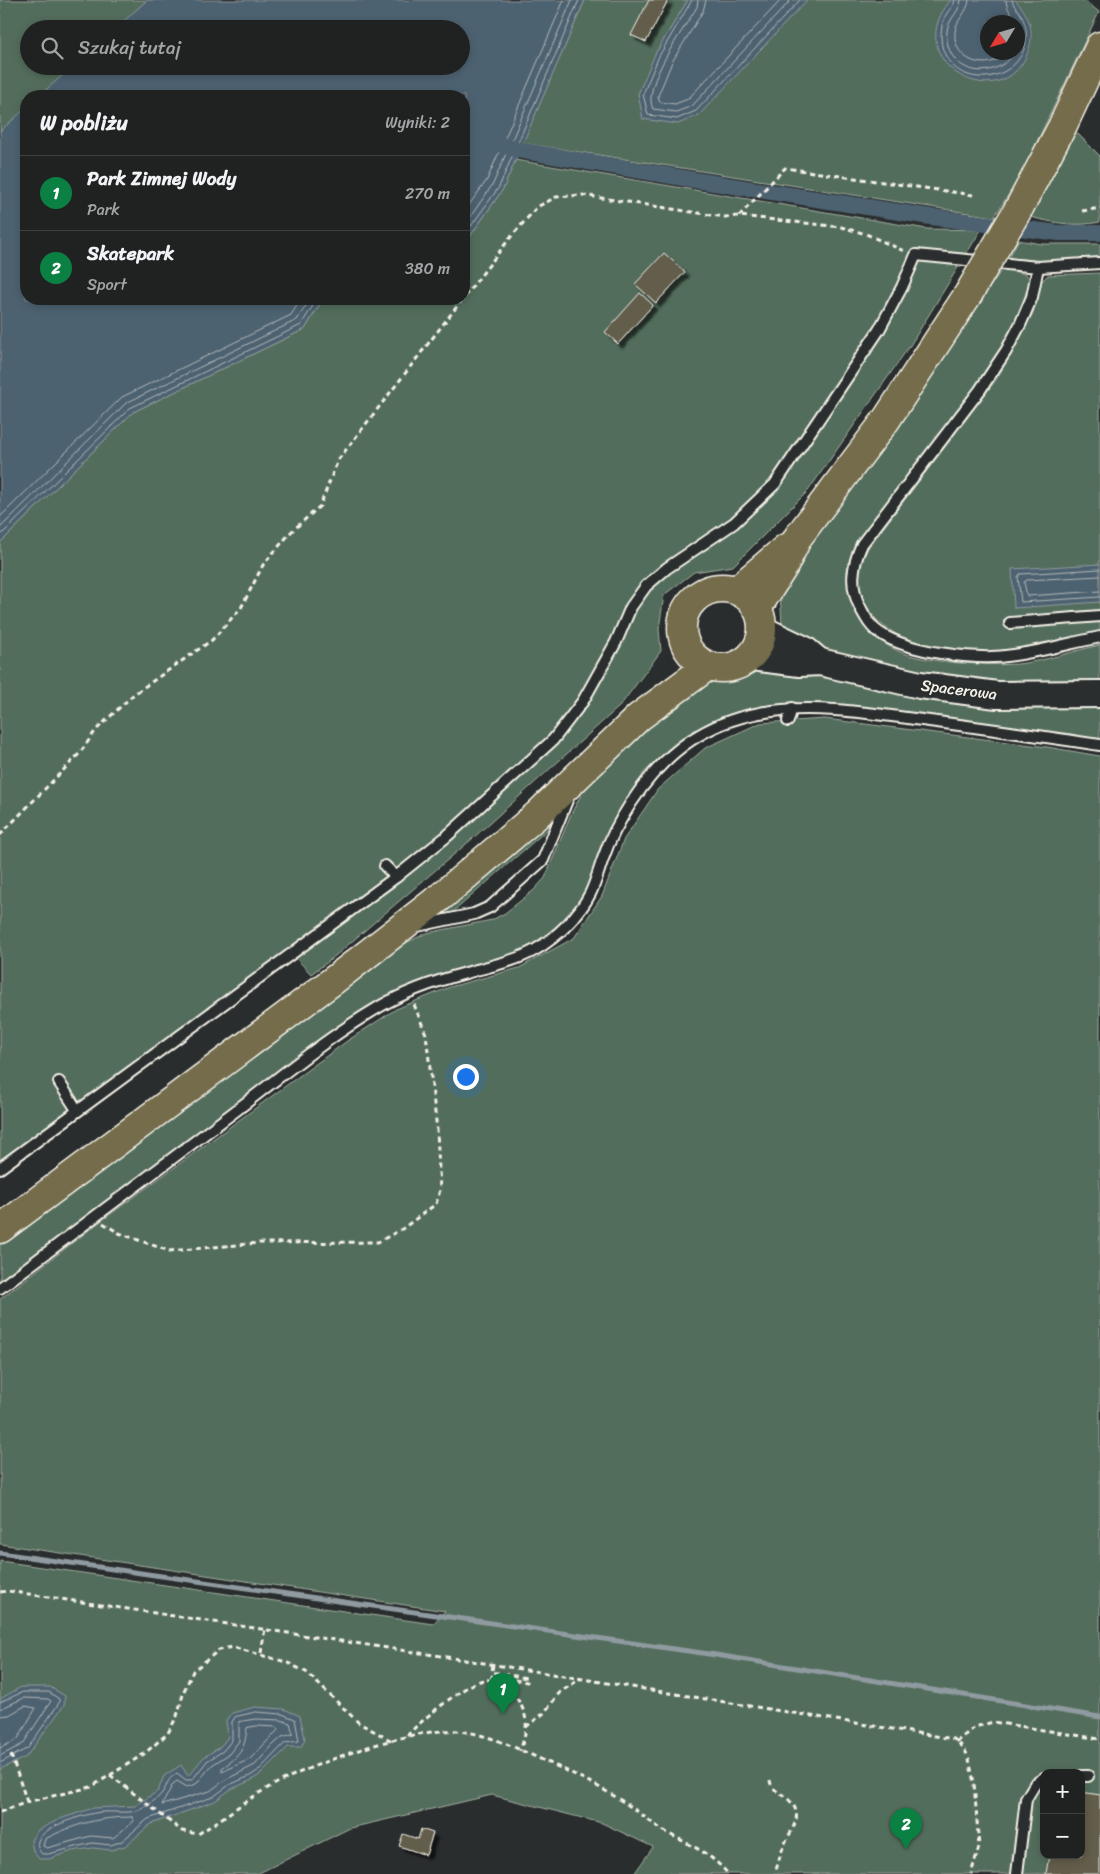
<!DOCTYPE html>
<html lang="pl">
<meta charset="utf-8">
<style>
body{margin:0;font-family:Sriracha,sans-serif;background:#2d2f2f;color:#f1f3f6}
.controls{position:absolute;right:15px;bottom:15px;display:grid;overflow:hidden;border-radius:10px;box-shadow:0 2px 8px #0003}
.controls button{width:45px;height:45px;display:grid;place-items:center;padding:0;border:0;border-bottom:1px solid #3d3f40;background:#202222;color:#f1f3f6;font:25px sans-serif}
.compass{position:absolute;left:980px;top:15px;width:45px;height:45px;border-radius:50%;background:#202222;box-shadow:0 2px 8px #0003;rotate:232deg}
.you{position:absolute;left:465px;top:1076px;width:18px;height:18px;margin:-12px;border:4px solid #fff;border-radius:50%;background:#1a73e8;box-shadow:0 0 0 8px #1a73e833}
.badge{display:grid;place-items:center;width:32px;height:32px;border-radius:50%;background:#0b8043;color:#fff;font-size:16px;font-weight:700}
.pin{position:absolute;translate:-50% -41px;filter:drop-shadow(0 1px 2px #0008)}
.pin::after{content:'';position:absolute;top:26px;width:18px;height:15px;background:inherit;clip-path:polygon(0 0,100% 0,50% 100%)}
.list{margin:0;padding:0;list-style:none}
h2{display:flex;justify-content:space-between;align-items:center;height:65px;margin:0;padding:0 20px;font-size:21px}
h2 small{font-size:16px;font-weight:400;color:#a2a4a5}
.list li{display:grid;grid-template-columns:32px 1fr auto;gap:15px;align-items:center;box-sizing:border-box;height:75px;padding:0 20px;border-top:1px solid #3d3f40}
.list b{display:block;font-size:19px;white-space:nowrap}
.list p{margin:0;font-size:16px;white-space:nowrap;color:#a2a4a5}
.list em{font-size:16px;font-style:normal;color:#a2a4a5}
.icon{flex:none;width:28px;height:28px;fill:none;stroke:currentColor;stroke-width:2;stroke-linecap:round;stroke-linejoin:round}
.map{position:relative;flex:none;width:1100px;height:1874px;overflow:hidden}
.search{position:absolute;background:#202222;box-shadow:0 2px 8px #0003;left:20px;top:20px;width:450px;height:55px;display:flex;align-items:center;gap:12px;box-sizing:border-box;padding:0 18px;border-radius:28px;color:#a2a4a5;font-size:19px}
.panel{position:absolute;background:#202222;box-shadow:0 2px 8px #0003;left:20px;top:90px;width:450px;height:215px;border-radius:20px}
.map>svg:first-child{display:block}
.green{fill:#526d5c;stroke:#a3afa2;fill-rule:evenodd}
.water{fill:#4e6271;stroke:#909ba1;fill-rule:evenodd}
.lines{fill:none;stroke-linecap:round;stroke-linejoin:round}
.shore{stroke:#b2b8b8;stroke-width:1}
.stream{stroke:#909ba1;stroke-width:5}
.canal{stroke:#4e6271;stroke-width:16}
.building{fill:#635d4c;stroke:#f4f1e8;filter:url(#shadow)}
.lane-casing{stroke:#f4f1e8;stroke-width:14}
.secondary-casing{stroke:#f4f1e8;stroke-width:30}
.primary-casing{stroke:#f4f1e8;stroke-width:31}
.path{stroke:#f4f1e8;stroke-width:3;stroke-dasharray:5 4;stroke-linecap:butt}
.lane{stroke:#2a2d2e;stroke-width:10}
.secondary{stroke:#2a2d2e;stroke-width:26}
.primary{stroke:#746c4b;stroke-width:28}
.primary-bridge-casing{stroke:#f4f1e8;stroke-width:31;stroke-linecap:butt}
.primary-bridge{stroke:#746c4b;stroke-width:28}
.labels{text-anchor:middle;stroke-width:4;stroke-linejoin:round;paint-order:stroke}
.street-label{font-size:16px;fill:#f4f1e8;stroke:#2a2d2e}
</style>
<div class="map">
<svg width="1100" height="1874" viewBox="0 0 1100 1874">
<defs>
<filter id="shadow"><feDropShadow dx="4.5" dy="4.5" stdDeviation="1" flood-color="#0009"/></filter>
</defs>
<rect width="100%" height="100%" fill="#2a2d2e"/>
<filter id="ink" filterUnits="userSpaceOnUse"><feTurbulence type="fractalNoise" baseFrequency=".02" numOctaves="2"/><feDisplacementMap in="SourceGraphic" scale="10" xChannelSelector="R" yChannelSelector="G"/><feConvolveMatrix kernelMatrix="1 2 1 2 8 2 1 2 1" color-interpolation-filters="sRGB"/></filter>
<g filter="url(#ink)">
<g class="green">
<polygon points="0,0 153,0 119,29 29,29 29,66 76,66 41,96 26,96 26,109 0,132"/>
<path d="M585,0H688L655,54L807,0H1084L1099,12L1020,177L994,217L522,143ZM988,22H1018V52H988Z"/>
<path d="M1076,132L1100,156V222C1076,227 1054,223 1030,217Z"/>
<polygon points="515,160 927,229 981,230 911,344 808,491 733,566 694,572 664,595 659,629 661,651 620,706 472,839 329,961 311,974 291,953 0,1167 0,543 133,412 305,329 323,299 464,299 464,245 503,189"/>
<polygon points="1018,240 1042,244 1100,244 1100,258 1050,262 1009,258"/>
<path d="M1002,269L1026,274L1030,279C1014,341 974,391 935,442C909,476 882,510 856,544C853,552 848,561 847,569C844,606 866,636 898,651C923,663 990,666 1018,664C1045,661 1073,651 1100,645V685L997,686L839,659L789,633L782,623L780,594L790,567L896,428Z"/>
<path d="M1100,273V632C1071,639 1040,649 1010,651C965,654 882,649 864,600C860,591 857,579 859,570C860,563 865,555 868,548L996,380L1033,313L1039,284L1048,275Z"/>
<path d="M763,665L1100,704V739L815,704C795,704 775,703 756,708C738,712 709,732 694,731L643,773V778L627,804L592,881L579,905L559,927L526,950L410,987L0,1282V1244L395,948L427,933L492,920L505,913L534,890L545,878L571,814L581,795L596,776L669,703L704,681L731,676Z"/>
<path d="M825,719L1047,747L1100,756V1874H634L653,1847L602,1823L492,1795L350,1828L257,1874H0V1561L433,1624L445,1611L0,1544V1299L93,1227L347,1041L396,1009L450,987L519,968L574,938L602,896L624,839L658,789L705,748L760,723ZM1044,1773H1081V1855H1044Z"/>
<polygon points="554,812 548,829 452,913 435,915"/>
</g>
<g class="water">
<polygon points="147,0 585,0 503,189 464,245 464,96 39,96 73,66 461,66 461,29 115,29"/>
<polygon points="688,0 807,0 699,115 678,124 643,119 638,94 655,54"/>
<path d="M951,0H1015C1028,13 1035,30 1029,49C1005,122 896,63 951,0ZM1018,22V52H988V22Z"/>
<polygon points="26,108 26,299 323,299 305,329 133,412 0,543 0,131"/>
<polygon points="1100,564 1100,602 1014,608 1012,569"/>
<polygon points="21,1687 50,1687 65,1696 64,1705 26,1757 0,1769 0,1699"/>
<polygon points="255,1707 284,1709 300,1716 305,1739 301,1747 288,1747 262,1773 252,1780 231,1789 215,1801 151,1824 125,1846 111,1850 93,1848 72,1851 49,1859 39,1859 33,1851 31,1840 38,1830 60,1819 93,1808 135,1806 158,1791 164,1776 181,1765 188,1776 204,1757 220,1747 228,1737 226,1720 232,1713"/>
</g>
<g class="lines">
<g class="shore">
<polyline points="692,0 659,56 643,94 648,115 677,119 696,111 800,0"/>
<path d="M698,0L697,7C684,29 641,86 653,109L676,112L692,106L791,0"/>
<polyline points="706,0 703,11 672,62 658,96 660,102 675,104 688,99 781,0"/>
<path d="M955,0C954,6 950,8 947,13C941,22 940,36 942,46C953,91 1018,85 1026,42C1028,33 1025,21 1020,13C1017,8 1013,6 1012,0"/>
<path d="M961,0C960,12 948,19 947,31C943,71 991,86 1016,52"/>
<path d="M969,0C968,13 956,19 955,32C952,61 989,74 1007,52"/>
<path d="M1006,0C1007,19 1027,19 1018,49"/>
<polyline points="464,212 487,180 564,0"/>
<polyline points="464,226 493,184 572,0"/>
<polyline points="464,236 499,187 579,0"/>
<polyline points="0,517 122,397 291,315 301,299"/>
<polyline points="0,528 126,403 297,320 310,299"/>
<polyline points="0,536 130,408 301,325 317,299"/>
<polyline points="1100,569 1020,574 1018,577 1021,602 1100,597"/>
<polyline points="1100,576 1027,580 1024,582 1027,596 1100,591"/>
<polyline points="0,1702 23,1692 49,1692 59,1699 59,1703 28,1748 0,1763"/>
<polyline points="0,1709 24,1698 48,1699 51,1701 23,1744 0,1756"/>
<path d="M256,1712L282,1714L295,1719L299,1741L285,1743L259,1770L250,1776L229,1785L213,1797L148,1819L122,1841L111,1845L92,1843L48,1854H42C21,1832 79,1816 95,1813C108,1810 124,1814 137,1811C144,1808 157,1800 162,1793C169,1784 165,1781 177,1773L186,1780H192L207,1761L223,1751L232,1740V1722L235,1717Z"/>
<polyline points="0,1716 9,1715 25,1706 36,1708 17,1740 0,1748"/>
<polygon points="256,1719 281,1720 290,1723 293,1734 282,1737 272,1746 255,1765 225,1780 210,1791 162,1805 173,1784 177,1781 187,1787 196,1784 212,1765 229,1754 239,1741 239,1722"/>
<path d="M256,1726L276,1727L278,1730L250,1759L222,1772V1768C240,1756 245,1749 247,1728Z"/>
<path d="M132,1817L134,1821L113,1838L91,1836L47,1848L43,1846L45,1839C74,1824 100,1817 132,1817Z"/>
</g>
<polyline class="stream" points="0,1553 716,1655 1100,1717"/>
<polyline class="canal" points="464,133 518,150 695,180 931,217 1059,233 1100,233"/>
</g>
<g class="building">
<polygon points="649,0 668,0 646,42 631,35"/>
<polygon points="664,253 685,272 656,303 635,284"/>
<polygon points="640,293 653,305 618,344 605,332"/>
<polygon points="1081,1792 1100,1795 1100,1874 1046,1874 1049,1855 1081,1855"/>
<polygon points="421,1829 433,1833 426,1855 399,1846 403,1834 418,1839"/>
</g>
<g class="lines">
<g class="lane-casing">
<g id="lane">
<path d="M1038,267L1032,297L1020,325L1006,351L980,390L862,544C852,566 849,587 861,609C866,618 871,628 880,633C909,653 979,661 1014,655C1043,651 1071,643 1100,637"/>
<polyline points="1010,623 1100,616"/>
<polyline points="788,721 792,708"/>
<polyline points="385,866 396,877"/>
<polyline points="417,926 474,914 490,907 543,860 568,798"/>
<polyline points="59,1082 77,1110"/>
<polyline points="0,1168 396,877 446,837 553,740 583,701 616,642 631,607 646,586 667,568 734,523 775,484 879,330 902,287 916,255 1038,267 1100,263"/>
<path d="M0,1288C78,1229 156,1170 234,1112C281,1076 328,1037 379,1007C406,991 436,981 466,973C489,966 514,962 535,950C557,937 578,917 590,894C596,882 599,869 604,856C610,838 620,820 631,803C706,689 805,704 922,720C982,728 1041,736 1100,745"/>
<polyline points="1081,1776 1088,1776"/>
<polyline points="1017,1874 1026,1799 1035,1784 1044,1778"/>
</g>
</g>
<g class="secondary-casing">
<g id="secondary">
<polyline points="763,630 805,650 817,660"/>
<polyline points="751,657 800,663 820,662 920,685 997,695 1100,694"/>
</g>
</g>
<g class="primary-casing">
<g id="primary">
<polyline points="1019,208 1062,127 1100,46"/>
<circle cx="722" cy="628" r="40"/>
<polyline points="737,590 786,548"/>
<polyline points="757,608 784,566 798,537 886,420 969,293"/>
<polyline points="0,1229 334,980 443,895 537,815 639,717 708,666"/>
</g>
</g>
<g class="path">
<polyline points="1082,211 1100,208"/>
<polyline points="739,216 785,168 973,195"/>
<polyline points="0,835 80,753 96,730 134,694 212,640 241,608 263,565 291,532 320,506 338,460 510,238 537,207 556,197 582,195 724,217 739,216 841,227 866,234 904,251"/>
<polyline points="103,1223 119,1233 169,1251 259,1243 378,1242 402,1229 436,1204 440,1190 437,1130 426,1034 413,1002"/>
<polyline points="0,1592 8,1591 434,1655 954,1739 964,1748 969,1759 974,1783 979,1847 971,1874"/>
<polyline points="261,1653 265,1629"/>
<polyline points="491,1680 492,1676 527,1682 527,1678 492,1672 493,1664"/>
<polyline points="526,1727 544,1713 560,1692 580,1679"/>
<path d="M407,1736C417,1723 465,1685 480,1681C502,1674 524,1701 526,1721C527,1731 523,1742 520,1751"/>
<polyline points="956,1742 975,1727 993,1722 1100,1739"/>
<polyline points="11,1755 27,1802"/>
<path d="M110,1775L182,1831L198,1834C221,1820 242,1803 264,1790C306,1766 410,1727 458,1731C487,1733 520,1750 547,1762C584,1778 619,1796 651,1822C678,1843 704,1845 728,1874"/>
<path d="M770,1780C771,1791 782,1793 788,1799C804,1814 794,1825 786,1841C781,1851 778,1863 775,1874"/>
<polyline points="0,1812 27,1802 91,1787 144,1754 168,1733 177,1716 184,1691 193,1671 219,1650 232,1647 286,1662 306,1672 359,1723 392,1741"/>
</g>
<use href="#lane" class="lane"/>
<use href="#secondary" class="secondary"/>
<use href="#primary" class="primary"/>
<g class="primary-bridge-casing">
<polyline id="primary-bridge" points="969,293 1019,208"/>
</g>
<use href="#primary-bridge" class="primary-bridge"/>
</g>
</g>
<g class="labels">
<g class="street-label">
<text transform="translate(959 689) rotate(7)" y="6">Spacerowa</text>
</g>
</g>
</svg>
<div class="controls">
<button>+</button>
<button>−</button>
</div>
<svg class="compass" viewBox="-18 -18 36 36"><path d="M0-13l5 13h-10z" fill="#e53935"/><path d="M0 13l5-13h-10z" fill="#a2a4a5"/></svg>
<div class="you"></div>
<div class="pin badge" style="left:503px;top:1714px">1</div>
<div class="pin badge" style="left:906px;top:1849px">2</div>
<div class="search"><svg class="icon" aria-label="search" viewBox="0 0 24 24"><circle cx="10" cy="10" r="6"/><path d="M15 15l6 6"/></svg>Szukaj tutaj</div>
<section class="panel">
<h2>W pobliżu<small>Wyniki: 2</small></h2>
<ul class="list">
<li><span class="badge">1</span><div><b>Park Zimnej Wody</b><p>Park</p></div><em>270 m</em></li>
<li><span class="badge">2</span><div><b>Skatepark</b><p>Sport</p></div><em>380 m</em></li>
</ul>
</section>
</div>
